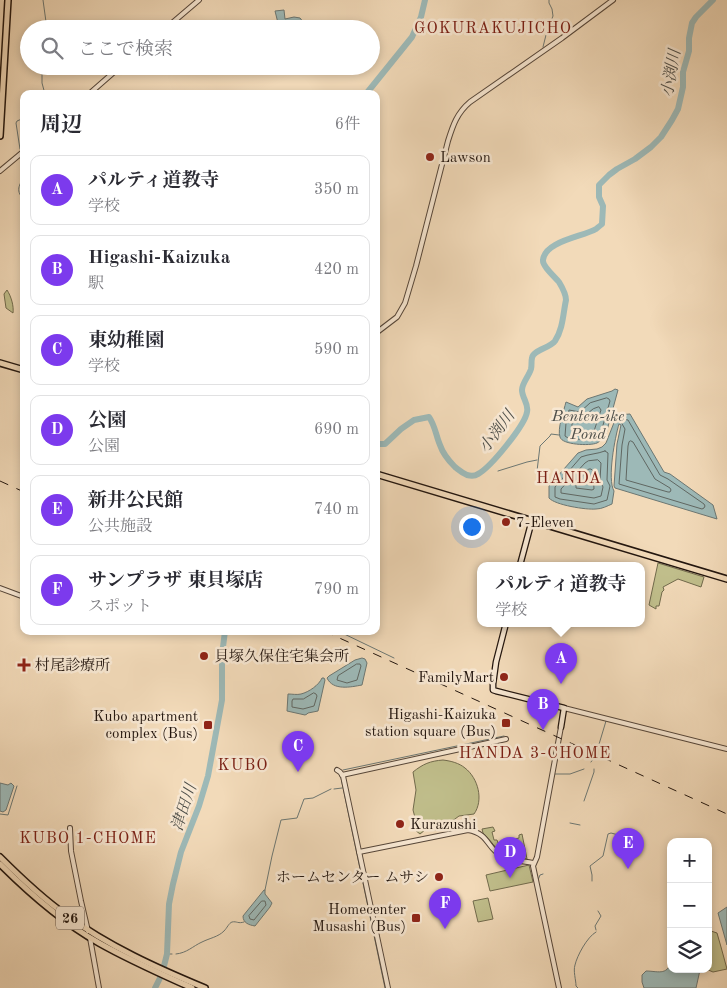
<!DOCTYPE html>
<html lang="ja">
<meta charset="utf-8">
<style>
body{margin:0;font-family:"Old Standard TT","Noto Serif JP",serif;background:#f2f2f3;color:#2b2b33}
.controls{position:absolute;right:15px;bottom:15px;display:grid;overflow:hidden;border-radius:10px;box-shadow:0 2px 8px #0003}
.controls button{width:45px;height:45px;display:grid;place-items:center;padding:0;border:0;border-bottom:1px solid #e1e1e2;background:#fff;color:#2b2b33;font:25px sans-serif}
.you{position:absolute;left:471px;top:526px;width:18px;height:18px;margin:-12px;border:4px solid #fff;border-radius:50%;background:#1a73e8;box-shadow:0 0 0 8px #1a73e833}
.badge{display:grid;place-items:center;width:32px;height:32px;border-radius:50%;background:#7c3aed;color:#fff;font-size:16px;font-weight:700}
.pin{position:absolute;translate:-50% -41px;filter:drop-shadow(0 1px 2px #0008)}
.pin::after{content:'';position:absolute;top:26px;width:18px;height:15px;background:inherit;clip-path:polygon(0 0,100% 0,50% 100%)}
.popup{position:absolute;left:477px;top:562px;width:168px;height:65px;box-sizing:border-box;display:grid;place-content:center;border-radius:10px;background:#fff;filter:drop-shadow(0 1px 4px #0005);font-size:16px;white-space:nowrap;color:#7c7c81}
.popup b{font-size:19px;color:#2b2b33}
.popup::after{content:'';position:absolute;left:50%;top:100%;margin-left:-10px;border:10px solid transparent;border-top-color:#fff}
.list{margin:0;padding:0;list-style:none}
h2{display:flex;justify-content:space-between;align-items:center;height:65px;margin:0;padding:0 20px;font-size:21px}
h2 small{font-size:16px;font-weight:400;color:#7c7c81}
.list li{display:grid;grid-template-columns:32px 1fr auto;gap:15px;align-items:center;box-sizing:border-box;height:70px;margin:0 10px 10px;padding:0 10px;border:1px solid #e1e1e2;border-radius:10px}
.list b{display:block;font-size:19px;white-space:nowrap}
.list p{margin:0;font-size:16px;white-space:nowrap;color:#7c7c81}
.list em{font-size:16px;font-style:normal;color:#7c7c81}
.icon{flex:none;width:28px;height:28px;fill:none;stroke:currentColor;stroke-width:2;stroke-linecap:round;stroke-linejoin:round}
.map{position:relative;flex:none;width:727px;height:988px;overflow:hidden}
.search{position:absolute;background:#fff;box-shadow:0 2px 8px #0003;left:20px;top:20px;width:360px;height:55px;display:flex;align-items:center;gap:12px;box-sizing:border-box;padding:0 18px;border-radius:28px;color:#7c7c81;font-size:19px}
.panel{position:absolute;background:#fff;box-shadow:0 2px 8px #0003;left:20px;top:90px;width:360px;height:545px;border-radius:10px}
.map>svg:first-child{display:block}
.green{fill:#c0be8b;stroke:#716a4c}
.water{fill:#9db9b7;stroke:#6c7773}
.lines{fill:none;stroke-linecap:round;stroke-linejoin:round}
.shore{stroke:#606762;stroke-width:1}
.stream{stroke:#6c7773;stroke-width:1}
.river{stroke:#9db9b7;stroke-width:6}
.tertiary-casing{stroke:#564639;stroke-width:6}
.secondary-casing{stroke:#22150e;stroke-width:7}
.primary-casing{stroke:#22150e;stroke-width:8}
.trunk-casing{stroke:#22150e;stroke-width:8}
.tertiary{stroke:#f7e7d2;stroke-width:4}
.secondary{stroke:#f7e7d2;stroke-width:4.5}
.primary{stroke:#f2dab9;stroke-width:5}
.trunk{stroke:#f2dab9;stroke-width:5}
.rail{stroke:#22150e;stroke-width:1;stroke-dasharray:9 9;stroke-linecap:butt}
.poi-dot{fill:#8f2418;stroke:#f7e7d2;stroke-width:2}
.labels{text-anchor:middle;stroke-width:5;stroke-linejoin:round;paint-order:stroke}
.shield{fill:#f7e7d2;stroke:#625449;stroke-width:1}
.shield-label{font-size:14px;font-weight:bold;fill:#22150e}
.poi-label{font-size:15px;fill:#22150e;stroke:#f7e7d2;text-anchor:start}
.neighbourhood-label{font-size:16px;letter-spacing:1px;fill:#7a1f14;stroke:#f7e7d2}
.water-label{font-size:16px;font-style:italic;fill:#4d4e49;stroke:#f7e7d2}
</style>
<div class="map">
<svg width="727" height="988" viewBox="0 0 727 988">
<rect width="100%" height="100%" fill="#f2dab9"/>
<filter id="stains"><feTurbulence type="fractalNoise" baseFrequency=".004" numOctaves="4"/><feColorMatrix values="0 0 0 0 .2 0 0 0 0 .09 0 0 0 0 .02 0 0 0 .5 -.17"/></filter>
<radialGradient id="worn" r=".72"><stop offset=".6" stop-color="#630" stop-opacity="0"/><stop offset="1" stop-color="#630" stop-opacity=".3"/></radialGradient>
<g class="green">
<path d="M7,290C11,296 14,306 13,313L6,308L4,294Z"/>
<polygon points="658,563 704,577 701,587 678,579 663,587 664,590 662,592 659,606 656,606 656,609 649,605"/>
<path d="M443,760C451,761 459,763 465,768C478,778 484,800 474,814L459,816L440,830H425L420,834L415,830L417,825L413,810L416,790L413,772C423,764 430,761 443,760Z"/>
<path d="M493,827L495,831L492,832L494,840H497L498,843L519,838V835L522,834L527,859C499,859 500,850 483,833L482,829Z"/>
<polygon points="529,865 533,882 490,891 486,875"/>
<polygon points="488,898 493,919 478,922 473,901"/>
<polygon points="708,930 717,933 721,947 727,969 713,972 706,969 708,969"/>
</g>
<g class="water">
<polygon points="284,10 285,19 294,17 300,18 304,23 306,29 295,29 293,25 285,26 278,23 275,11"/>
<path d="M615,389L618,390L606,434C603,438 601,441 597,443C590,446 562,445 560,437C557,429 564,410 566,402L578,407L587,399L612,391Z"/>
<path d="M630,414L664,472L670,474L713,505L717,519L615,488L614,486L617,444L621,425L619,424C615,437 607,479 614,491L612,504C607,506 602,509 596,509C586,510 555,505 549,498V486L578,453L586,450L597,449L602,447L606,443L617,415Z"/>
<path d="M362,658L365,659L367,663L362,685C351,687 333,691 327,678L329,676L355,660Z"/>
<path d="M322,678H324L325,680L318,711L308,713L307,714L305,715L287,711L288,694C292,694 297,695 301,694C309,692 319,685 322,678Z"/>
<polygon points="0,783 8,785 11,783 14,786 6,810 3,812 0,811"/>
<path d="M264,890H265V894L272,903L270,907L255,926C249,925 243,923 243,916Z"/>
<polygon points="727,907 727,945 718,913"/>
<path d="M671,962V969H699L700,970L696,988H644L642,982V975L646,971C657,971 667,976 671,962Z"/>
</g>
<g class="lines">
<g class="shore">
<path d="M607,398L609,399L610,401L601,432C594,443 580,439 568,438L565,436L566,423L569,410L580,412L590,403Z"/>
<polygon points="599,407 601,410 594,431 589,433 572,431 572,424 574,419 583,417 593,409"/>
<polygon points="623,419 628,420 660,475 668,479 704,504 705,506 704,508 702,509 619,484 622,445 625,429 621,422"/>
<polygon points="631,441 633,442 655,479 670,488 671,490 670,492 668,492 626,480 628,446 629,442"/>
<path d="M605,451L608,453L607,480L610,486L607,500L594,504L560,499L555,497V487L581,457C589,454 597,454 605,451Z"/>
<polygon points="598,460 601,463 600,480 603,487 601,496 594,498 561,493 561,489 585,463 588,461"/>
<polygon points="589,469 591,469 593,471 594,489 592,490 576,488 576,484"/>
<polygon points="357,664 360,664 361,666 357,680 347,683 337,680 338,676"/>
<polygon points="314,693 316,694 317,696 314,706 303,709 292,707 292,701 293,699 303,699"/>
<polygon points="262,901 265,901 266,905 254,920 250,919 249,916"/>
</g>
<g class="stream">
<polyline points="43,0 47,29"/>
<polyline points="543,47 547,31 553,16 552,9 549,3 549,0"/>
<polyline points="42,66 42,83 45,94"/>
<polyline points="20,149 16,123 17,121 24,118"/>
<path d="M22,156C23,161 24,167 24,173C22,185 13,188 24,200"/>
<polyline points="498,471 527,462 537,460"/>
<polyline points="538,476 537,471 540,446 550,436 551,434 559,435"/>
<polyline points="338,631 394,658"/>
<polyline points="597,751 606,721"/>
<polyline points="591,762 594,758"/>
<polyline points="343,770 504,736"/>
<polyline points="554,774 570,774 584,769"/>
<polyline points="341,778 385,988"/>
<polyline points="334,789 342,788"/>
<polyline points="584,801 594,772 594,769"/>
<polyline points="0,814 8,815 17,786"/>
<polyline points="570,823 580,825"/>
<polyline points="538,880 540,875 543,874"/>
<polyline points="592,881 592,875 590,866 603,856 608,834 611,833 626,837"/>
<polyline points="265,890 272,856 281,820 297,818 304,799 313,798 331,789"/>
<polyline points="596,930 595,926 601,916 598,911"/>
<polyline points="167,954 172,954"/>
<path d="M176,954C187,953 193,946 202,942C210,938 218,937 224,931C227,928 229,923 232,922C237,921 238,924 244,922"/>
<path d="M578,988L576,986C576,980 573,971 575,965C577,956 587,937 596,932"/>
</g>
<g class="river">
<polyline points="366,94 412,37 421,17 425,0"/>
<path d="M376,444H385L401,429L414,420L429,417C435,425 436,436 440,445C443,454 448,460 455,467C459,470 462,473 467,475C471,476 475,476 478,474C491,467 525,425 527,412C529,404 522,398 522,390C522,383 529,376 531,369C532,365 531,362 532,358C533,350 550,348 555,341C563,329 563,314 566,300C566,295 562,287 559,282C555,277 542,266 543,260C545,241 582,237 596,229C596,229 601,225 602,224L603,206L599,197V185L609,175L617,169L635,159L651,147L661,137L672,120L678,109L683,87V72L689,51V38L692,23L696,17L713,0"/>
<polyline points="155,988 162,974 167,954 169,904 173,884 181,852 199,806 208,776 222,700 222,655 225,631"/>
</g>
<g class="tertiary-casing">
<g id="tertiary">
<polyline points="165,29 199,0"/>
<polyline points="89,94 121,66"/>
<polyline points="0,171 24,151"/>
<path d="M376,333L397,317L405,303L416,266L448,141C453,125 457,113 470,102L562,38L613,0"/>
<polyline points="0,588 24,597"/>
<polyline points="564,708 727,749"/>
<polyline points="337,770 340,772 343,776 388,988"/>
<polyline points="342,775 506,739"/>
<polyline points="70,828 71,851 81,901 88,931"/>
<path d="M359,852L468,830C490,834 486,848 502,856C511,861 523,861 533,863"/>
<polyline points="90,938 99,988"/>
<polyline points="559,988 533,866 537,857 561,727"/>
</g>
</g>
<g class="secondary-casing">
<g id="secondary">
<polyline points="520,565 532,520"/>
<polyline points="506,623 496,662 493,684 493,690 496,691 564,708 561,727"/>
</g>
</g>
<g class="primary-casing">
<g id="primary">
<polyline points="0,136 8,0"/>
<polyline points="0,363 24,370"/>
<polyline points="376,474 727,579"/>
</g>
</g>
<g class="trunk-casing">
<g id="trunk">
<path d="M0,857C21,878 42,898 66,915C108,946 157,968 205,988"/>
<path d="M0,864C30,894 62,922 99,943C129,960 161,974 192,988"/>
</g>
</g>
<use href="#tertiary" class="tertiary"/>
<use href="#secondary" class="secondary"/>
<use href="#primary" class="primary"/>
<use href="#trunk" class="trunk"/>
<g class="rail">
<polyline points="0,481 24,492"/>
<polyline points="324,631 727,814"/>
</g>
</g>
<g class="poi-dot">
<circle cx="430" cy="157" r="5"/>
<circle cx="506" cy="522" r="5"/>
<circle cx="204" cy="656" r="5"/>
<path d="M21.5 657.5h5v5h5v5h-5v5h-5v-5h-5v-5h5z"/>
<circle cx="504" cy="677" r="5"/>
<rect x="501" y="718" width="10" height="10" rx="2.5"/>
<rect x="203" y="720" width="10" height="10" rx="2.5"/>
<circle cx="400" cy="824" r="5"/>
<circle cx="439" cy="877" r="5"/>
<rect x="411" y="913" width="10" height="10" rx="2.5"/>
</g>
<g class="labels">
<rect class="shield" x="56" y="906.5" width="28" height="23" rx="4"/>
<g class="shield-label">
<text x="70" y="923">26</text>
</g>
<g class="poi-label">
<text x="440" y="162">Lawson</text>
<text x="516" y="527">7-Eleven</text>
<text x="214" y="661">貝塚久保住宅集会所</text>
<text x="35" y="670">村尾診療所</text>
<text x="494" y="682" text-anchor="end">FamilyMart</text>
<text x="496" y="719" text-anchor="end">Higashi-Kaizuka<tspan x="496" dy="17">station square (Bus)</tspan></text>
<text x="198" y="721" text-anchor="end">Kubo apartment<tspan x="198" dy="17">complex (Bus)</tspan></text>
<text x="410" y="829">Kurazushi</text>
<text x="429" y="882" text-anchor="end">ホームセンター ムサシ</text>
<text x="406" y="914" text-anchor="end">Homecenter<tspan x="406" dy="17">Musashi (Bus)</tspan></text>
</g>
<g class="neighbourhood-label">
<text x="493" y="33">GOKURAKUJICHO</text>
<text x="569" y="483">HANDA</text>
<text x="535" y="758">HANDA 3-CHOME</text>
<text x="243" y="770">KUBO</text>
<text x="88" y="843">KUBO 1-CHOME</text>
</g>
<g class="water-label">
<text transform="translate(670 73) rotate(-80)" y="6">小渕川</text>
<text x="588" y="421">Benten-ike<tspan x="588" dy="18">Pond</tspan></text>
<text transform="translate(496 431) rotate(-53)" y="6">小渕川</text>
<text transform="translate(183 807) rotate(-72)" y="6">津田川</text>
</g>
</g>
<rect width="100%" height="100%" filter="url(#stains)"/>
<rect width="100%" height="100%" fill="url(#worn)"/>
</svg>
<div class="controls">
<button>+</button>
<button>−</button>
<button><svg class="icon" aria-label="layers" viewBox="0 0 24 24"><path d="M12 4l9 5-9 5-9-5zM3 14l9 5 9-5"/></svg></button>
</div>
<div class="you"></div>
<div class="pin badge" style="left:561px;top:684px">A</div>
<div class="popup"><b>パルティ道教寺</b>学校</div>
<div class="pin badge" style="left:543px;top:730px">B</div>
<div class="pin badge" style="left:298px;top:772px">C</div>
<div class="pin badge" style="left:510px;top:878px">D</div>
<div class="pin badge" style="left:628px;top:869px">E</div>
<div class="pin badge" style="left:445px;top:929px">F</div>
<div class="search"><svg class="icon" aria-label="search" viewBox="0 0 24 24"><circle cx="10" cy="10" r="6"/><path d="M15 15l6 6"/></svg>ここで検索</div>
<section class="panel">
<h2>周辺<small>6件</small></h2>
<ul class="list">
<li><span class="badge">A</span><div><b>パルティ道教寺</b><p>学校</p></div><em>350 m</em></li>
<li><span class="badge">B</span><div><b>Higashi-Kaizuka</b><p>駅</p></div><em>420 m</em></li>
<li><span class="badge">C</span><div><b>東幼稚園</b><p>学校</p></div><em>590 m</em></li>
<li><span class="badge">D</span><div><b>公園</b><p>公園</p></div><em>690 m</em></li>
<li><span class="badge">E</span><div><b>新井公民館</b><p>公共施設</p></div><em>740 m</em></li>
<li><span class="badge">F</span><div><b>サンプラザ 東貝塚店</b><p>スポット</p></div><em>790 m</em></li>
</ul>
</section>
</div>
